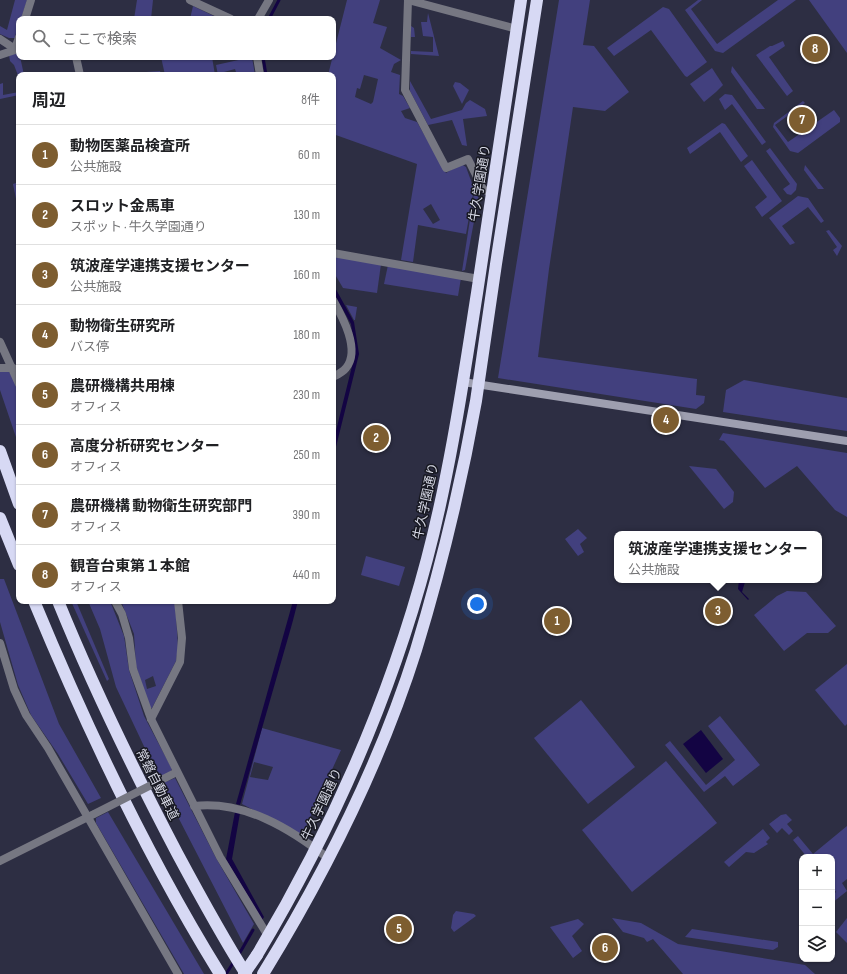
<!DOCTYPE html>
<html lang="ja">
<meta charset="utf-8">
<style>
body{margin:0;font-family:"Sofia Sans Condensed","Noto Sans JP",sans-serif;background:#f2f2f2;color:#202124}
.controls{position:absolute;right:12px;bottom:12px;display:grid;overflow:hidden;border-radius:8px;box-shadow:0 1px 3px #0004}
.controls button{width:36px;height:36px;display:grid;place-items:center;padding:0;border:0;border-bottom:1px solid #e0e0e0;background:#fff;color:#202124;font:20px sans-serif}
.you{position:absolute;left:477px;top:604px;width:14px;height:14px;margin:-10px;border:3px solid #fff;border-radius:50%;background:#1a73e8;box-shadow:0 0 0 6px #1a73e833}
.badge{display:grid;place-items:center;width:26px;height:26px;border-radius:50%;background:#7d5d30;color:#fff;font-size:13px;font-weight:700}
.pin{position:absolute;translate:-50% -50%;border:2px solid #fff;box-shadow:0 1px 4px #0006}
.popup{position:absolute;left:614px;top:531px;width:208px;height:52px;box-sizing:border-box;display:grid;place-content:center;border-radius:8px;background:#fff;filter:drop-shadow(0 1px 3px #0005);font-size:13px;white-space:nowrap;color:#757577}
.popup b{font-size:15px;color:#202124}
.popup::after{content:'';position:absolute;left:50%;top:100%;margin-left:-8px;border:8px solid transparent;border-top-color:#fff}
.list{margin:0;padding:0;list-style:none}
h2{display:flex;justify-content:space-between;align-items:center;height:52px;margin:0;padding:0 16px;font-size:17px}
h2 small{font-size:13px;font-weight:400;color:#757577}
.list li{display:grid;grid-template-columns:26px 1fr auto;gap:12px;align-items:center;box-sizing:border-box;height:60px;padding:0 16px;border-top:1px solid #e0e0e0}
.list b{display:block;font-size:15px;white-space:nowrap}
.list p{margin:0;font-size:13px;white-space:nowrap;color:#757577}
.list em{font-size:13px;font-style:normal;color:#757577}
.icon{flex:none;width:22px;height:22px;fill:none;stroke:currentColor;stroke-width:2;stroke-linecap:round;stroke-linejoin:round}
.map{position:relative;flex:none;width:847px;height:974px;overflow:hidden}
.search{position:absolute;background:#fff;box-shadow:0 1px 3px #0004;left:16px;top:16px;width:320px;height:44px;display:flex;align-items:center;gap:10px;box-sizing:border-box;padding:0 14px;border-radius:8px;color:#757577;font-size:15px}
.panel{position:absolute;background:#fff;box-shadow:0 1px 3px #0004;left:16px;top:72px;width:320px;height:532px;border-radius:8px}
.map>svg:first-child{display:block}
.green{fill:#42407e;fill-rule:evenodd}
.water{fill:#130443}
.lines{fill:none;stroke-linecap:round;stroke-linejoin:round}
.stream{stroke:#130443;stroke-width:3}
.street{stroke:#767782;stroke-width:8}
.secondary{stroke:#9e9fb0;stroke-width:8}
.highway{stroke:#d7d9f4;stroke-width:12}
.street-bridge{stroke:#767782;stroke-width:8}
.highway-bridge{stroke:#d7d9f4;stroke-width:12}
.labels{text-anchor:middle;stroke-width:3;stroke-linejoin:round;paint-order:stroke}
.street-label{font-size:13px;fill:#d4d6e3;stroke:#171821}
</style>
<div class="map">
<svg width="847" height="974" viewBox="0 0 847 974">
<rect width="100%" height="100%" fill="#2d2e43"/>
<g class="green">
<polygon points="15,0 27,0 21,19 19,19 15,38 9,38 0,34 0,26 7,30"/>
<polygon points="137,0 153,0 151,19 134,19"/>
<path d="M347,0H380L373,23L387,27L380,48L401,60L394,64L391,72L400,75L399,94L403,96L410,108L401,111L405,118L417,122L446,173L461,164L466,167L474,189L466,234L418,225L413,262L401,260L417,164L333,134V75H328ZM364,75L378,79L373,102L371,104L355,97L357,88L360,89ZM431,204L440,220L433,224L423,209Z"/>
<polygon points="559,0 590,0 583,45 594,46 629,92 605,111 573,107 549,269 538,357 697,379 696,395 705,396 704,403 696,409 498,378"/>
<polygon points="698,0 702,0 691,9 717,44 778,0 796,0 723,53 715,51 685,10"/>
<polygon points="809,0 847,0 847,53"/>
<polygon points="193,6 220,19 190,19"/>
<polygon points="663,7 669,9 707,62 687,77 685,76 651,30 614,56 607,48"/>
<polygon points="428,13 439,56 411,54 411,26 414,28 415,37 411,37 411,51 433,52 433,37 423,36 421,22 427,22"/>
<polygon points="783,41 785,46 769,57 793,91 787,96 756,55 770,46 772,46"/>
<polygon points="19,52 24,75 19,75 19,78 14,65 10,61 9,55"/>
<polygon points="161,57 212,57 215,75 165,75"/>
<polygon points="252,57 255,75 237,75 235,69 224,72 225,75 218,75 216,65"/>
<polygon points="732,66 765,109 757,109 731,72"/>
<polygon points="712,68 723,85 716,92 704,102 690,84"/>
<polygon points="160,71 161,75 103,75"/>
<polygon points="410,81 431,119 462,110 466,103 470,100 485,109 487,116 463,119 467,146 462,145 452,120 428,125 410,91"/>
<polygon points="455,82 460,83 469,90 462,104 453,86"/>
<polygon points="3,83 3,95 19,92 19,95 0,99 0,84"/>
<polygon points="725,94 732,95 766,142 762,145 732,104 725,110 719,99"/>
<polygon points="803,101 805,103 775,125 788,142 834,110 840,118 840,122 798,153 790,151 773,127 774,123"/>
<polygon points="722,123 725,124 748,156 741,162 720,132 690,154 687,148"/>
<polygon points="770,148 797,184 796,190 791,195 787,194 783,189 790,184 766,151"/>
<polygon points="752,160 782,201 762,217 755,207 767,197 744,166"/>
<polygon points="805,165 824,189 818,189 804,170"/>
<polygon points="16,183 19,192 19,214 13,184"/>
<polygon points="475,187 479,194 465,270 462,271"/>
<polygon points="798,196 808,198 824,221 821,223 808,207 782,226 795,243 790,245 769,218"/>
<polygon points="829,230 842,246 837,256 833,250 837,247 826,231"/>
<polygon points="333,256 381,264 377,293 343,288 333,271"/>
<polygon points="388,265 461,278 458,296 384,284"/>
<polygon points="346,305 357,307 355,320 354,320"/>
<path d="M0,372H9C24,392 19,422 19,446L0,390Z"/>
<polygon points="744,380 847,398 847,431 723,412 726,390"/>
<polygon points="723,433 847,453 847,517 835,510 797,466 765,488 724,441 719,440"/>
<polygon points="689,466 716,469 734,492 733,502 724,509"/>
<polygon points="578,529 587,538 580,544 584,552 578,556 565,539"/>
<polygon points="366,556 405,567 399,586 361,575"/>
<polygon points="0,579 4,579 59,724 101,798 88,804 58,754 31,715 18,685 0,622"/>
<polygon points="787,591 806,592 836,626 828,633 807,633 784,651 754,615 777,596"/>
<polygon points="71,601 76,601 109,679 107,681"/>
<polygon points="88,601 110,601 124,636 129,670 144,716 172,769 170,773 159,778 116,687 100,629"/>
<path d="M121,601H175L178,647L176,661L152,708H150L136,666L134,634ZM153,676L156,686L147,689L145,680Z"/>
<polygon points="847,664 847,724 845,726 815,690"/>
<polygon points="581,700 635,767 588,804 534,738"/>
<polygon points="720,716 760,765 733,786 725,776 704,792 665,745 670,741 706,785 735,760 708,726"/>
<path d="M262,728L341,750L302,835L242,804ZM254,762L273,767L268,780L250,777Z"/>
<polygon points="666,761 717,823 632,892 582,830"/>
<polygon points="175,778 216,858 254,924 243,943 161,784"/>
<polygon points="108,812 204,974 184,974 96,823 96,818"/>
<polygon points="786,814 792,820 787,824 793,831 789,835 782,828 777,833 769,824 781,815"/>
<polygon points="847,826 847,879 842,883 847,891 832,903 832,895 836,892 832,887 832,857 807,857 793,840 798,836 813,854"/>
<polygon points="763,829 770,838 766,842 768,844 754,853 746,852 729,867 724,862"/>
<polygon points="456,911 474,914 476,916 454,932 451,928 453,915"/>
<polygon points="612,918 641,923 678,944 805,965 815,974 683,974 653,939 647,942 644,938 623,932"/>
<polygon points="847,918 847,943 836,932"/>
<polygon points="578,919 584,924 572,936 582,951 573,958 550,927"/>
<polygon points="692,929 778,942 778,947 773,950 685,937"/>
</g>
<g class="water">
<polygon points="333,284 354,322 359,354 333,459 333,443 355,354 351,324 333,292"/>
<polygon points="739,580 748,580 745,582 742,592 749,599 748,600 738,589"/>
<polygon points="293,601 298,601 292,624 240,805 236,804"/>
<polygon points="701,730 723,759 706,773 683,744"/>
<polygon points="235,812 240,813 232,859 264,917 262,920 226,859"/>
</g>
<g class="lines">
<g class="stream">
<polyline points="269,19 279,0"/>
<polyline points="263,57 266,75"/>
<polyline points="238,956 253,930"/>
<polyline points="226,974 235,960"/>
</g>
<g class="street">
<polyline points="190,0 231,19"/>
<polyline points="408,0 405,90 446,168 468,159 483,189 492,194"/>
<polyline points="408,0 517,29"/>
<polyline points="25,19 31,0"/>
<polyline points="258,19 269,0"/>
<polyline points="0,39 15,49 19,37"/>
<polyline points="0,55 18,49"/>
<polyline points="76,57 80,75"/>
<polyline points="257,57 260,75"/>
<polyline points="333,253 479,279"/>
<path d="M333,300C342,316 361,350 346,368C343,372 337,375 333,377"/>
<polyline points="0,342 19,384"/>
<polyline points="0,368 13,368"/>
<polyline points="115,601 122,614 129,638 133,669 151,719 220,857 268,936"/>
<polyline points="0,643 14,689 26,715 48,748 178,974"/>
<polyline points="151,719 180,662 182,638 178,601"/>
<path d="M194,806C244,800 291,829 329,859"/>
<polyline points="0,861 92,815"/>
</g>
<polyline class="secondary" points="463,382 847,441"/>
<g class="highway">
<polyline points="0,451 19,504"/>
<polyline points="0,518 19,565"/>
<path d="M34,601C87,729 147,856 220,974"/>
<path d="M58,601C93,687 134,771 177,853C199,894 221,935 246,974"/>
<path d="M257,955C331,831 390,699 427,559C450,472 463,382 477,293C492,195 506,98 521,0"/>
<path d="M263,974C325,873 380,764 416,650C441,568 461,485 476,401C483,355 489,309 496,264C509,176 524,88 537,0"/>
</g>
<polyline class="street-bridge" points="94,814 173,774"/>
<polyline class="highway-bridge" points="244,974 257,955"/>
</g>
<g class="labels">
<g class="street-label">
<text transform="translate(479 183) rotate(-81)" y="5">牛久学園通り</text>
<text transform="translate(425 501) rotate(-78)" y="5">牛久学園通り</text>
<text transform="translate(158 784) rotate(63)" y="5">常磐自動車道</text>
<text transform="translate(321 804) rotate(-65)" y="5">牛久学園通り</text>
</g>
</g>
</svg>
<div class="controls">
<button>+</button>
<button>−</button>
<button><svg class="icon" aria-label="layers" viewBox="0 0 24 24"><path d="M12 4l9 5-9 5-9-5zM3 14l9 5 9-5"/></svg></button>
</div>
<div class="you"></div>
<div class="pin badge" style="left:557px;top:621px">1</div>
<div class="pin badge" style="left:376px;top:438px">2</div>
<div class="pin badge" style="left:718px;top:611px">3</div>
<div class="popup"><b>筑波産学連携支援センター</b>公共施設</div>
<div class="pin badge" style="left:666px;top:420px">4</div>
<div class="pin badge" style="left:399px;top:929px">5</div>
<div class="pin badge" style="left:605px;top:948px">6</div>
<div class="pin badge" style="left:802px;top:120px">7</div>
<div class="pin badge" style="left:815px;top:49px">8</div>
<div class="search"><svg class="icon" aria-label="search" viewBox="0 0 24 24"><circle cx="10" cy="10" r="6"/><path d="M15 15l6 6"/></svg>ここで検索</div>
<section class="panel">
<h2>周辺<small>8件</small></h2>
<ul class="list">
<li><span class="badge">1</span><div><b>動物医薬品検査所</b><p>公共施設</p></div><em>60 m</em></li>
<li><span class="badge">2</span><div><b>スロット金馬車</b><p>スポット · 牛久学園通り</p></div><em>130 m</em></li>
<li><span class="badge">3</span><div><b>筑波産学連携支援センター</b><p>公共施設</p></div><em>160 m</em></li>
<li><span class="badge">4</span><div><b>動物衛生研究所</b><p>バス停</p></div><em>180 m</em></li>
<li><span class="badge">5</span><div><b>農研機構共用棟</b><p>オフィス</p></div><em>230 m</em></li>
<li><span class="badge">6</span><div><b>高度分析研究センター</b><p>オフィス</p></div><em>250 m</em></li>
<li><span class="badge">7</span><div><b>農研機構 動物衛生研究部門</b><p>オフィス</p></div><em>390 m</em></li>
<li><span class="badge">8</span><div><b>観音台東第１本館</b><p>オフィス</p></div><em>440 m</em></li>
</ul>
</section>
</div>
